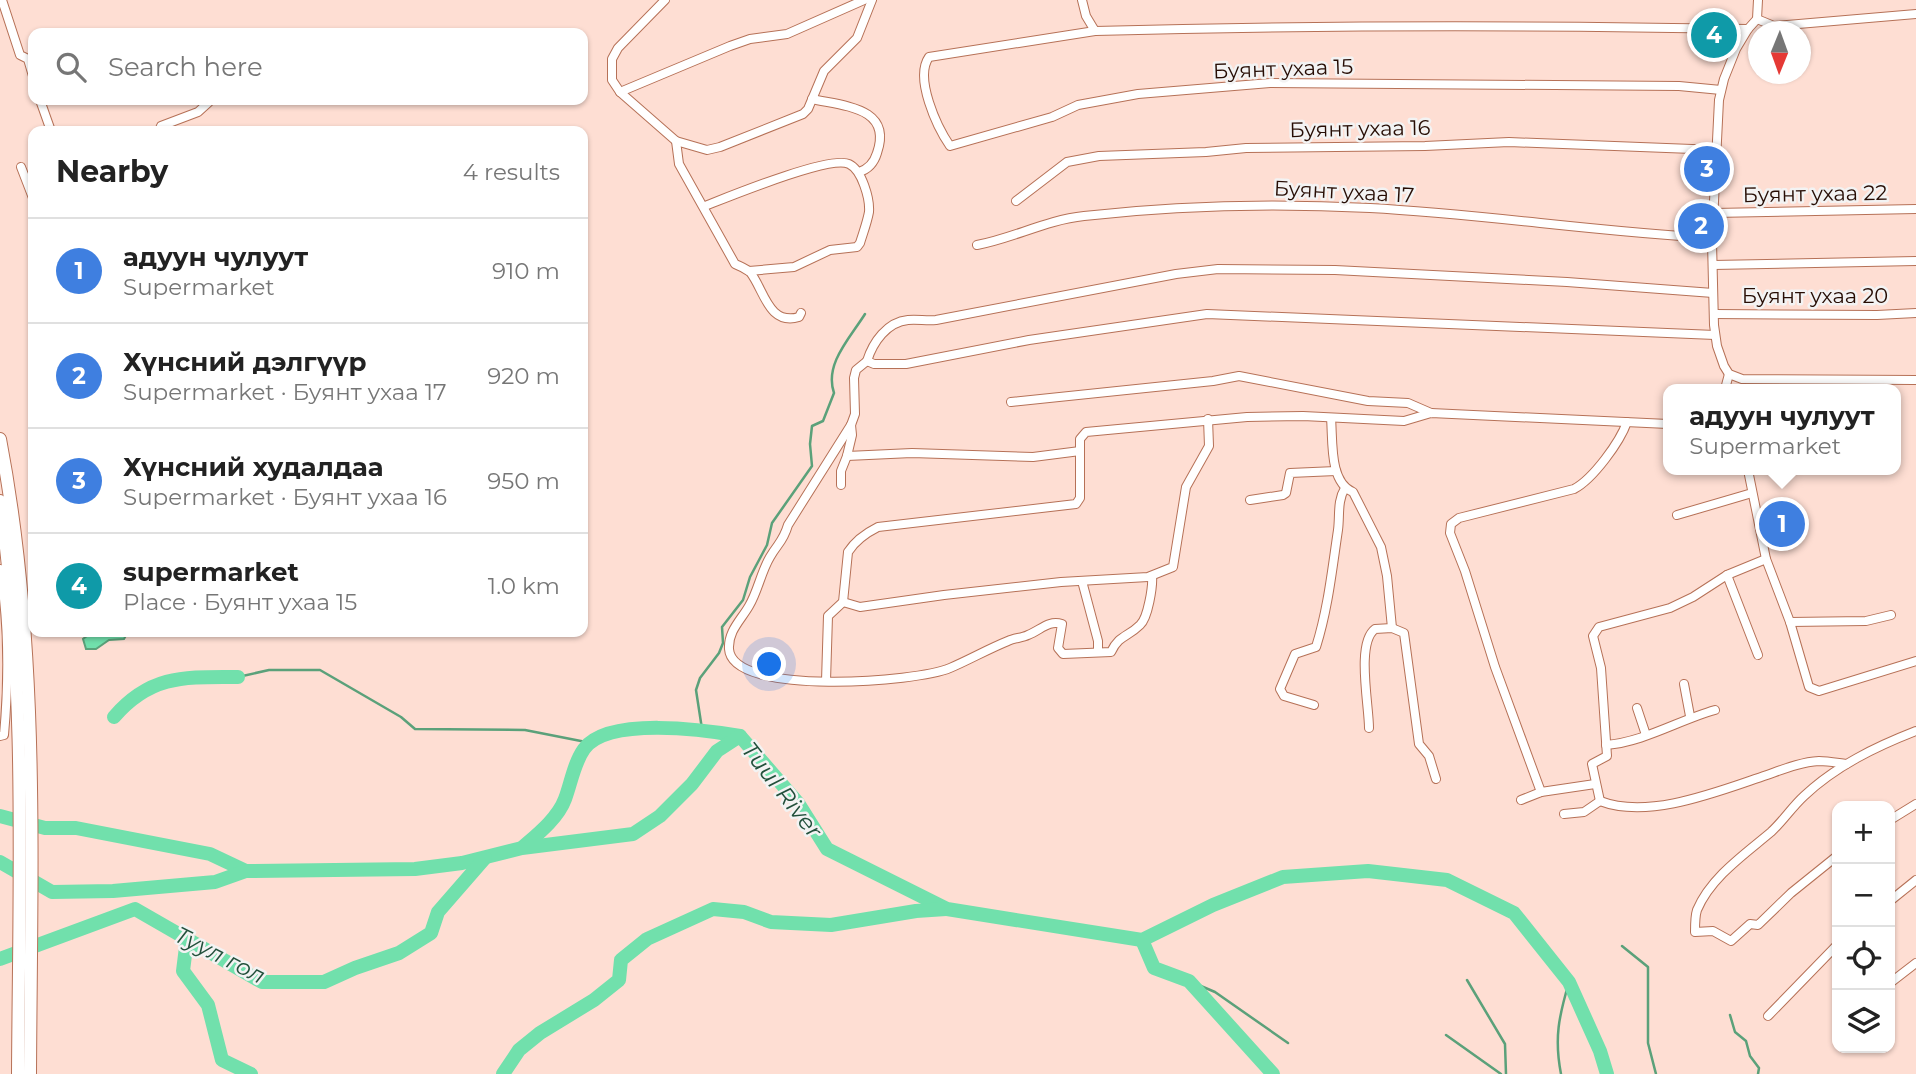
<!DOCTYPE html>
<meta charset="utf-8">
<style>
body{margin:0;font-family:Montserrat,sans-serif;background:#f6f6f6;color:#222}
.controls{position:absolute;right:21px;bottom:21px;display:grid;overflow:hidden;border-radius:14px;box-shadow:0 2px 5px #0004}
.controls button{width:63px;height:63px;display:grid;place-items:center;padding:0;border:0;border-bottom:2px solid #e0e0e0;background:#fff;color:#222;font:35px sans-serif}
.compass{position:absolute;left:1748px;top:21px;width:63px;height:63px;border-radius:50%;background:#fff;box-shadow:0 2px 5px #0004;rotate:181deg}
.you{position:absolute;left:770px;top:665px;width:24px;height:24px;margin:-18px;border:5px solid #fff;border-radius:50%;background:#1a73e8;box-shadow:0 0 0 10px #1a73e833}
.badge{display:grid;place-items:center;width:46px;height:46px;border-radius:50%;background:#008aa9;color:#fff;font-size:23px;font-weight:700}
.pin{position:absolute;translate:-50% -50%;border:4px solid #fff;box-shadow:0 2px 7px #0006}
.popup{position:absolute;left:1663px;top:384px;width:238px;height:91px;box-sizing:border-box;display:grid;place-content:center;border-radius:14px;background:#fff;filter:drop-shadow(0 2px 5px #0005);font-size:23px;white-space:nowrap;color:#767676}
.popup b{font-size:26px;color:#222}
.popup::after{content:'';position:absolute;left:50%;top:100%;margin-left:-14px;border:14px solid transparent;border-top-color:#fff}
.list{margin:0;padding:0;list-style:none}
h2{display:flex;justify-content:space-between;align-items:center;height:91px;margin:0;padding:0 28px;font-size:30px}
h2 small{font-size:23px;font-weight:400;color:#767676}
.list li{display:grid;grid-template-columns:46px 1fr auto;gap:21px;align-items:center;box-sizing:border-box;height:105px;padding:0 28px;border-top:2px solid #e0e0e0}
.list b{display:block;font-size:26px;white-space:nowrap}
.list p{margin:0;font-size:23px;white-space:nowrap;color:#767676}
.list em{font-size:23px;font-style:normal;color:#767676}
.icon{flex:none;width:38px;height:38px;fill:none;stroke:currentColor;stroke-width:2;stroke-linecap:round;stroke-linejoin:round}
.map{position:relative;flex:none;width:1916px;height:1074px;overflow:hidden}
.search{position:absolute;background:#fff;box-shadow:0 2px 5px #0004;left:28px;top:28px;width:560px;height:77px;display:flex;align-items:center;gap:18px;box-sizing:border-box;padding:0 24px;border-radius:14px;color:#767676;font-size:26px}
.panel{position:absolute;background:#fff;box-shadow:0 2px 5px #0004;left:28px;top:126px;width:560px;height:511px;border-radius:14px}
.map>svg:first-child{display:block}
.water{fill:#71e0ac;stroke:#5ba17a;stroke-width:2}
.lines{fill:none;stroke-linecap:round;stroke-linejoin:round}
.stream{stroke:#5ba17a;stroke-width:2.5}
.river{stroke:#71e0ac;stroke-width:14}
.minor-casing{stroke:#b67157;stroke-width:10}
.primary-casing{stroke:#b67157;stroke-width:14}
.minor{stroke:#fff;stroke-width:8}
.primary{stroke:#fff;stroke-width:12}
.labels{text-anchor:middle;stroke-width:5;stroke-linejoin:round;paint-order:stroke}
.street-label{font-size:21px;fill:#270d04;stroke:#f3f3f3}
.water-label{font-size:23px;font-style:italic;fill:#22503b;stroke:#f3f3f3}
</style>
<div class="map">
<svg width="1916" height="1074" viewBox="0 0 1916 1074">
<rect width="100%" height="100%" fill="#feded3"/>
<polygon class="water" points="128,632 124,639 109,640 96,649 86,649 83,639 91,633"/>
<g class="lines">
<g class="stream">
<polyline points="238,677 269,670 320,670 401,717 415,729 525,730 591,743"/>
<path d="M702,729L696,690L700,678L719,653L723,643L722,627L743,600L750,577L767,545L772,523L812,466L810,444L812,426L823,421L834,393C824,364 850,338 865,314"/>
<polyline points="1622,946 1648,967 1648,1043 1656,1074"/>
<polyline points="1467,980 1505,1044 1506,1074"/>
<polyline points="1189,981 1215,992 1288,1043"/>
<polyline points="1730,1015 1735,1032 1746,1041 1750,1056 1759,1068 1758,1074"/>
<polyline points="1446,1035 1501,1074"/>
<path d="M1561,1074C1554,1038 1559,1016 1569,982"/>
</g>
<g class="river">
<path d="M114,717C151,674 186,677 238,677"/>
<polyline points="0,816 45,828 76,828 210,854 246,871"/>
<path d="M523,847C538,834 558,818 565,799C571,783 574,763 584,749C608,716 706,730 740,736"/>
<polyline points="0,862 52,892 113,891 215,882 246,871 415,869 462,863 522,848 633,834 660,816 692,784 717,751 740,736 798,803 827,849 947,909 1142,940 1213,905 1283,877 1368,871 1447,880 1514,913 1569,982 1600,1051 1607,1074"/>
<polyline points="187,939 183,971 208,1005 222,1060 251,1074"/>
<polyline points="1142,940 1154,968 1189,981 1273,1074"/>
<polyline points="0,959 135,909 262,982 324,982 355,968 399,953 431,933 438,912 485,858"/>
<polyline points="503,1074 519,1050 540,1033 594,1000 619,980 621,960 647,939 713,909 744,912 771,922 831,925 916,911 946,909"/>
</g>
<g class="minor-casing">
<g id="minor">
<polyline points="2,0 20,55 28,59 33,76"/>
<polyline points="665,0 618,48 612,59 612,80 620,92 676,141 707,150 720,147 803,114 808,109 824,71 857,38 872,0"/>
<path d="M1082,0L1086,16L1095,31C1313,25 1530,25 1748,29"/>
<polyline points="1758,0 1757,19 1748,29 1736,49 1724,79 1719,100 1712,242 1714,325 1717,346 1724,366 1729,374 1742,379 1916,380"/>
<polyline points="1757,19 1774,26 1916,14"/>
<path d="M1095,31L929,57C914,78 937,127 950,146L1052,117L1078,105L1138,94L1270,83L1679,86L1721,90"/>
<polyline points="620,92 730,46 750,39 787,34 864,0"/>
<path d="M812,99C843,106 893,107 877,153C874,163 869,169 859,172"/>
<polyline points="40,100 51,131"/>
<polyline points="159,131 161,126 198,112 209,102"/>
<path d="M676,141L679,164L735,264C740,266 746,269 750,272C764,289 768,326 799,317L801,313"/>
<polyline points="21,167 33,198"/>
<polyline points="1016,201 1067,162 1099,156 1206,152 1246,148 1425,146 1509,142 1718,150"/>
<path d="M705,206C728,197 830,155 849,164C862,170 870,199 869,212C867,223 863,233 860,243L857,247L830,250L794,267L749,271"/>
<polyline points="1714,213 1916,209"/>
<path d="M977,245C1014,238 1046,220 1084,216C1180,205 1273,203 1370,208C1484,214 1598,232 1713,238"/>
<polyline points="1713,265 1916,261"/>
<path d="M1713,293L1567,282L1335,270L1218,269L1176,274L936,320C927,321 917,319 908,320C887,322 873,342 867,361L874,364H906L1029,340L1207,314L1715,335"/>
<polyline points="1714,314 1877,315 1916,313"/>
<polyline points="1725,389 1729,374"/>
<polyline points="1011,402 1213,381 1239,376 1368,401 1408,403 1431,413"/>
<path d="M1331,418C1333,441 1329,482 1353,492L1381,547L1387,576L1392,628"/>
<path d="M851,425L788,525C783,542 778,543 770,557C761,572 758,591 749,606C741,620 728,631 729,649C732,697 918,682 950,668C969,660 988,649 1008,641C1014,638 1022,638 1028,635C1041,630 1048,620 1062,624L1058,648L1063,654L1111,652C1119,635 1128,637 1140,625C1148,618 1153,586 1152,576"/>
<polyline points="847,456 912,453 1033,457 1080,451"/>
<polyline points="1748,470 1766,559 1790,622 1809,687 1819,691 1916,661"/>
<polyline points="841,485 841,471 847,456 852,435 851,425 855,414 854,378 856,370 867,361"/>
<polyline points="1250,500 1283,495 1286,493 1290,473 1336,471"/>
<polyline points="1677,515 1752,493"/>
<path d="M0,569C9,624 9,679 4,735L0,736"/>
<polyline points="1727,575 1758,655"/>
<polyline points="1082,581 1098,641 1098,652"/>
<polyline points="843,602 860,607 944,595 1061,582 1148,577 1173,567 1186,487 1209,446 1208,419"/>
<polyline points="1790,622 1866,621 1891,615"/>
<path d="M826,681L828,616L843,602L848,552C855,541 866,533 878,527L1076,504L1080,498V439L1086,432L1247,417L1303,416L1404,421L1431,413L1668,424"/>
<polyline points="1684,684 1690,716"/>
<path d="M1314,705L1284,696L1280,689L1295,654L1316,647C1328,609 1332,570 1338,530C1340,515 1337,501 1345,488"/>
<polyline points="1637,708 1646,735"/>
<path d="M1369,728C1369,705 1356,643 1375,629L1392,628L1404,633L1419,744L1429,756L1436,779"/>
<path d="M1606,745C1644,742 1679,720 1715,710"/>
<path d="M1541,792L1495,667L1465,571L1450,533L1451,524L1459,518L1574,489C1593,479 1620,442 1627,422"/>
<polyline points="1521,800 1541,792 1595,784"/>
<polyline points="1600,801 1592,764 1607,756 1601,668 1593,636 1599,627 1670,608 1693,597 1727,575 1766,559"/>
<path d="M1600,801C1649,820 1719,791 1767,775C1784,769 1801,762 1819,761C1828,761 1838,763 1846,764"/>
<polyline points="1564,814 1584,812 1600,801"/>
<polyline points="1890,820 1916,804"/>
<path d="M1837,856L1791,893L1758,925L1750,924L1731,941L1713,931L1695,932C1695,925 1695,916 1697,910C1711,877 1745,854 1771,832C1783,821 1792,807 1804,796C1836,766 1875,747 1916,731"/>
<polyline points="1890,901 1916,880"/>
<polyline points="1890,983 1916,963"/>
<polyline points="1768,1016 1837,945"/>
</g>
</g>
<g class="primary-casing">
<g id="primary">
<path d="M0,439C40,648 31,862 30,1074"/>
<path d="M0,501C27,690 19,883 18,1074"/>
</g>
</g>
<use href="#minor" class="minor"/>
<use href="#primary" class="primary"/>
</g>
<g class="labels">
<g class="street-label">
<text transform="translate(1283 69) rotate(-2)" y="7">Буянт ухаа 15</text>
<text transform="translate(1360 129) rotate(-1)" y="7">Буянт ухаа 16</text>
<text transform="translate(1344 192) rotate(3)" y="7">Буянт ухаа 17</text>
<text transform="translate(1815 194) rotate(-1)" y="7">Буянт ухаа 22</text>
<text x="1815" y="303">Буянт ухаа 20</text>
</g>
<g class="water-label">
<text transform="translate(782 790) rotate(52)" y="8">Tuul River</text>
<text transform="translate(220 955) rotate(27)" y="8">Туул гол</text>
</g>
</g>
</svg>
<div class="controls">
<button>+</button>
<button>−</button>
<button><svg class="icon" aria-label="locate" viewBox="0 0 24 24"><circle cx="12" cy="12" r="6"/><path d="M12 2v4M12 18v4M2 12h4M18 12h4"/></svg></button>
<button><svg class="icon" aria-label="layers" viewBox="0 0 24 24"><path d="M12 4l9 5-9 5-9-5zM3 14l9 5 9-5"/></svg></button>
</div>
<svg class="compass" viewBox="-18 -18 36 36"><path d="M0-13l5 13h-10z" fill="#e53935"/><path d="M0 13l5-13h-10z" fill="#767676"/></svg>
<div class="you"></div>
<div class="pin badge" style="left:1782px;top:524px;background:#3f7fe0">1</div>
<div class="popup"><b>адуун чулуут</b>Supermarket</div>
<div class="pin badge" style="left:1701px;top:226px;background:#3f7fe0">2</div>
<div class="pin badge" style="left:1707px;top:169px;background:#3f7fe0">3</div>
<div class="pin badge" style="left:1714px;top:35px;background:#0f9aa8">4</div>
<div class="search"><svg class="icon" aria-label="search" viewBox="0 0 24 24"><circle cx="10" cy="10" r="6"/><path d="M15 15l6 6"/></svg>Search here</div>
<section class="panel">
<h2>Nearby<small>4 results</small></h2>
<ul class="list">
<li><span class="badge" style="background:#3f7fe0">1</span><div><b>адуун чулуут</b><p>Supermarket</p></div><em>910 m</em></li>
<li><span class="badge" style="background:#3f7fe0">2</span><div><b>Хүнсний дэлгүүр</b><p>Supermarket · Буянт ухаа 17</p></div><em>920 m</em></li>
<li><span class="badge" style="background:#3f7fe0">3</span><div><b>Хүнсний худалдаа</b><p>Supermarket · Буянт ухаа 16</p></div><em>950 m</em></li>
<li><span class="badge" style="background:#0f9aa8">4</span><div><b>supermarket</b><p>Place · Буянт ухаа 15</p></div><em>1.0 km</em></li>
</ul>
</section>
</div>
